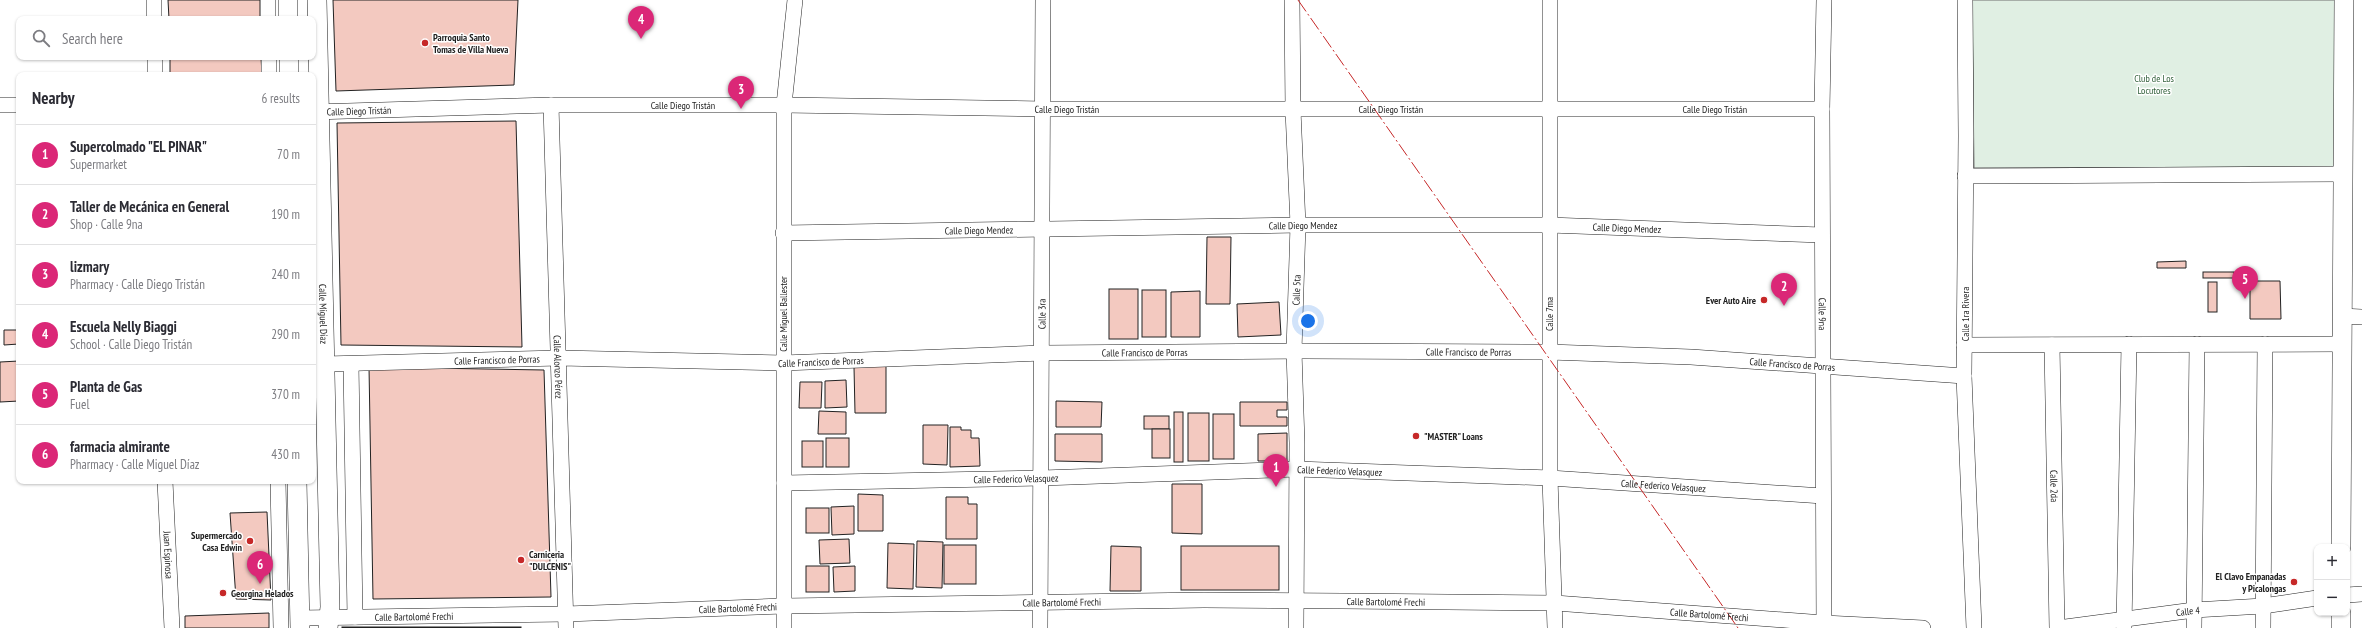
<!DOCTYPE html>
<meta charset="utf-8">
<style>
body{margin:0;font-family:"PT Sans Narrow",sans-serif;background:#f2f2f3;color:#2b2b33}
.controls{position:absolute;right:12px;bottom:12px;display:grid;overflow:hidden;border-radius:8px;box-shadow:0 1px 3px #0004}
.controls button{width:36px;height:36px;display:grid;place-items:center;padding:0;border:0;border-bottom:1px solid #e1e1e2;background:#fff;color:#2b2b33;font:20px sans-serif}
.you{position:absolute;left:1308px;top:321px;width:14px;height:14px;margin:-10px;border:3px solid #fff;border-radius:50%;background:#1a73e8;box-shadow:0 0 0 6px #1a73e833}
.badge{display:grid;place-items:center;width:26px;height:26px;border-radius:50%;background:#db2777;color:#fff;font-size:13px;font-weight:700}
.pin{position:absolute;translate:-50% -33px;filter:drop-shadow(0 1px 2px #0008)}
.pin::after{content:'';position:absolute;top:21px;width:14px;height:12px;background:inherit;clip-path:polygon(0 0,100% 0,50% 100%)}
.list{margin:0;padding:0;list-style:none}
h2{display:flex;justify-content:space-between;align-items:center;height:52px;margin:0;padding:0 16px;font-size:17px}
h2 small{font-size:13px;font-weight:400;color:#7c7c81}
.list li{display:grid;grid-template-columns:26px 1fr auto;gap:12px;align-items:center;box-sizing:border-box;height:60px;padding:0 16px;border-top:1px solid #e1e1e2}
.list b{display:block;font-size:15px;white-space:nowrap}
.list p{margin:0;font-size:13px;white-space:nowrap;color:#7c7c81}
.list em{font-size:13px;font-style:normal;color:#7c7c81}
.icon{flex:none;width:22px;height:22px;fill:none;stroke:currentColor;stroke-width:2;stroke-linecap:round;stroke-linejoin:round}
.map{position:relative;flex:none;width:2362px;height:628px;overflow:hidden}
.search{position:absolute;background:#fff;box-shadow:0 1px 3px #0004;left:16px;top:16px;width:300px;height:44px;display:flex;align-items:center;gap:10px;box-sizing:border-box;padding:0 14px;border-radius:8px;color:#7c7c81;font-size:15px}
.panel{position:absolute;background:#fff;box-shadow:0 1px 3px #0004;left:16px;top:72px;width:300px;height:412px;border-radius:8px}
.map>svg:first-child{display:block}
.green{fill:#e0efe3;stroke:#6f6f6f}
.building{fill:#f3c9c0;stroke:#222}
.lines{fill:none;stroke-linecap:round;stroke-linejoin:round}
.minor-casing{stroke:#222;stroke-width:16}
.tertiary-casing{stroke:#222;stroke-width:20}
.minor{stroke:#fff;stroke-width:15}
.tertiary{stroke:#fff;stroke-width:19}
.power{stroke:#c62828;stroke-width:1;stroke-dasharray:14 3 2 3;stroke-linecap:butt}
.poi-dot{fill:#c62828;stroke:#fff;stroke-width:1.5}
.labels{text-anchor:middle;stroke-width:3;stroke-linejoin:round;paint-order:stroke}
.poi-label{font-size:10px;font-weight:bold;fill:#222;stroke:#fff;text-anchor:start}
.park-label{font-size:10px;fill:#2f5e38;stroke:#fff}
.street-label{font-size:10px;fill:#222;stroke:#fff}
</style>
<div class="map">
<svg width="2362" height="628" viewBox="0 0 2362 628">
<rect width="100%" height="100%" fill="#fff"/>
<polygon class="green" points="1972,0 2336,0 2335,167 1974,168"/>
<g class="building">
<polygon points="168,0 260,0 260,19 169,19"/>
<polygon points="333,0 518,0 514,85 336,91"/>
<polygon points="170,57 261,57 262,75 170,75"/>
<polygon points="516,121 522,347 341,345 337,123"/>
<polygon points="1207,237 1231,237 1230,304 1206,304"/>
<polygon points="2186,261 2186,268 2157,268 2157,262"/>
<rect x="2203" y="272" width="31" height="6"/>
<polygon points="2250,281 2280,281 2281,319 2250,319"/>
<rect x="2208" y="282" width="9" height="30"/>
<rect x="1109" y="289" width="29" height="50"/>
<rect x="1142" y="290" width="24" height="47"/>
<polygon points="1200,291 1200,337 1171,337 1171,292"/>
<polygon points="1279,302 1281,335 1238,337 1237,304"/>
<polygon points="4,330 19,330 19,344 4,345"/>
<polygon points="19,361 19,401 0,402 0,362"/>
<polygon points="886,366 886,413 855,413 854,367"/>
<polygon points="369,367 544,370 551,597 373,599"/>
<polygon points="846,380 847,407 825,408 825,381"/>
<polygon points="800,382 822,382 821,408 799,408"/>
<polygon points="1056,401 1102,402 1101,427 1056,427"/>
<polygon points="1240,402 1287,402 1287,410 1277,410 1277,417 1287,417 1287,426 1240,426"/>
<polygon points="819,411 846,412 846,434 818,434"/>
<rect x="1174" y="412" width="9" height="50"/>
<rect x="1188" y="413" width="21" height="48"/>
<rect x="1213" y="414" width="21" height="45"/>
<rect x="1144" y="416" width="25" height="13"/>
<polygon points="923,425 948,425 947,465 923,464"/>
<polygon points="950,427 961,427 961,430 971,430 971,438 979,438 980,466 950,467"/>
<rect x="1152" y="429" width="18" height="29"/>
<polygon points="1287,433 1287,461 1258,461 1258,434"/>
<polygon points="1055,434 1102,434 1102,462 1055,461"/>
<rect x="826" y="438" width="23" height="29"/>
<rect x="802" y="441" width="21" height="26"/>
<polygon points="1172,484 1202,484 1202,534 1172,533"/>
<polygon points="858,494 883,495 883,531 858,531"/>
<polygon points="946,497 968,497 968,504 977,504 977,539 946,539"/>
<polygon points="854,506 854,534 832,535 831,507"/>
<rect x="806" y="508" width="23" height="25"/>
<polygon points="267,512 271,600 236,599 230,513"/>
<polygon points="849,539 850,563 820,564 819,540"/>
<polygon points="917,541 943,542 942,588 916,587"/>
<polygon points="888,543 914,544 913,589 887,588"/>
<rect x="944" y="545" width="32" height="39"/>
<polygon points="1111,546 1141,547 1141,591 1110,591"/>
<rect x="1181" y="546" width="98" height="44"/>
<rect x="806" y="566" width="23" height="26"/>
<polygon points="855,566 855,591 834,592 833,567"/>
<polygon points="269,613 269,628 185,628 185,616"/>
<rect x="342" y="627" width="179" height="1"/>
</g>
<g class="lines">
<g class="minor-casing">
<g id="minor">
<polyline points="154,0 154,19"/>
<polyline points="268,0 268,19"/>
<polyline points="1292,0 1293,110 1298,225 1294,351 1297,443 1296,628"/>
<polyline points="1550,0 1550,478 1555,628"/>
<path id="s1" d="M1824,0L1822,109L1824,628"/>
<polyline points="1965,0 1966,136 1964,376 1974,628"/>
<polyline points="155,57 155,75"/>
<polyline points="269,57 269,75"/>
<polyline points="0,105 19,105"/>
<path id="s2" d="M551,105L566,628"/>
<path id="s3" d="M313,112L551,105H784L1043,109H1822"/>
<polyline points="1965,176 2342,174"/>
<path id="s4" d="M783,233L1298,225H1549L1822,235"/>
<polyline points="2341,316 2362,317"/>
<polyline points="1964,345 2341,344"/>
<path id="s5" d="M2052,345L2057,628"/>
<path id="s6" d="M325,364L560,358L783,363L1043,353L1304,351L1549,352L1691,357L1964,376"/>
<polyline points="351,364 355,617"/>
<path id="s7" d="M165,481L172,628"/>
<polyline points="278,481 281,628"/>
<path id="s8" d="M784,483L1042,478L1297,469L1550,478L1823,496"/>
<polyline points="2347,595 2362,594"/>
<path id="s9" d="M300,618L566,614L784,606L1204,600L1343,601L1555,603L1824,623L1923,628"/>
<polyline points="784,628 784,105 795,0"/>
<path id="s10" d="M1040,628L1043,0"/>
<path id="s11" d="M2058,628L2194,610L2263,606L2317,598"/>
<polyline points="2124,628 2129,344"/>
<polyline points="2194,628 2197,344"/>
<polyline points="2263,628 2265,344"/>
</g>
</g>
<g class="tertiary-casing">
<g id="tertiary">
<polyline points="288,0 288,19"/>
<path id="s12" d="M317,0L330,607L328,628"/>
<polyline points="289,57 289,75"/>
<polyline points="297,481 300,628"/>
<polyline points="2341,547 2344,0"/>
<polyline points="2341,613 2341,628"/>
</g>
</g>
<use href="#minor" class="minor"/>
<use href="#tertiary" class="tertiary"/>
<polyline class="power" points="1298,0 1738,628"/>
</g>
<g class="poi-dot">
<circle cx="425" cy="43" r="4"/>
<circle cx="1764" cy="300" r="4"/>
<circle cx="1416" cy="436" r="4"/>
<circle cx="250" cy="541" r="4"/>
<circle cx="521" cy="560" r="4"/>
<circle cx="2294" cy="582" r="4"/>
<circle cx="223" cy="593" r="4"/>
</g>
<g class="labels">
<g class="poi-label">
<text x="433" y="41">Parroquia Santo<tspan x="433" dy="12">Tomas de Villa Nueva</tspan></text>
<text x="1756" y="304" text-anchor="end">Ever Auto Aire</text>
<text x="1424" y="440">"MASTER" Loans</text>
<text x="242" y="539" text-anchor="end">Supermercado<tspan x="242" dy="12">Casa Edwin</tspan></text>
<text x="529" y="558">Carniceria<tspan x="529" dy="12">"DULCENIS"</tspan></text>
<text x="2286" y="580" text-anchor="end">El Clavo Empanadas<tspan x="2286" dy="12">y Picalongas</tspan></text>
<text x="231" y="597">Georgina Helados</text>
</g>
<g class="park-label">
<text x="2154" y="82">Club de Los<tspan x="2154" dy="12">Locutores</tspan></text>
</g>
<g class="street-label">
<text dy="4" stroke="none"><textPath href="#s3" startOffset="370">Calle Diego Tristán</textPath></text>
<text dy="4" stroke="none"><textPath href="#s3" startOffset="754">Calle Diego Tristán</textPath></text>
<text dy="4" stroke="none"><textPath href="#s3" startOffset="1078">Calle Diego Tristán</textPath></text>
<text dy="4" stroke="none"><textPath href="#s3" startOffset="1402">Calle Diego Tristán</textPath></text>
<text dy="4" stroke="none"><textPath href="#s3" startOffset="46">Calle Diego Tristán</textPath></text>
<text dy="4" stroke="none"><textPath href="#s4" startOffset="520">Calle Diego Mendez</textPath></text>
<text dy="4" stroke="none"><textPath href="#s4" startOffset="844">Calle Diego Mendez</textPath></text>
<text dy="4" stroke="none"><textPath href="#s4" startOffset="196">Calle Diego Mendez</textPath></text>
<text transform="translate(1296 290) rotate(-88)" y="4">Calle 5ta</text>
<text dy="4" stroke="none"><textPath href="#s12" startOffset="314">Calle Miguel Díaz</textPath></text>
<text transform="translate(783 314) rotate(-90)" y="4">Calle Miguel Ballester</text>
<text dy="4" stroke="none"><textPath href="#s10" startOffset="314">Calle 3ra</textPath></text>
<text transform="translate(1549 314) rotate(-90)" y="4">Calle 7ma</text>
<text dy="4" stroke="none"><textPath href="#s1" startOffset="314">Calle 9na</textPath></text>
<text transform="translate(1965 314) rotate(-90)" y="4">Calle 1ra Rivera</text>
<text dy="4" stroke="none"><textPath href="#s6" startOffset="820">Calle Francisco de Porras</textPath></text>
<text dy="4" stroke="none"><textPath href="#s6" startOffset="1144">Calle Francisco de Porras</textPath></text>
<text dy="4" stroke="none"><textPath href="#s6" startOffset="172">Calle Francisco de Porras</textPath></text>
<text dy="4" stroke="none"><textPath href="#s6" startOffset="496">Calle Francisco de Porras</textPath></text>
<text dy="4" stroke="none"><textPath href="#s6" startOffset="1468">Calle Francisco de Porras</textPath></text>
<text dy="4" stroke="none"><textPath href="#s2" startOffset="262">Calle Alonzo Pérez</textPath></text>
<text dy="4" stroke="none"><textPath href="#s8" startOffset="556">Calle Federico Velasquez</textPath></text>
<text dy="4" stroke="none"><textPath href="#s8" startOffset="232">Calle Federico Velasquez</textPath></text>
<text dy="4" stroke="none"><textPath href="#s8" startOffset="880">Calle Federico Velasquez</textPath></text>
<text dy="4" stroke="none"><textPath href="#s5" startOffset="141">Calle 2da</textPath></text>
<text dy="4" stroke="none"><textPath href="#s7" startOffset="74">Juan Espinosa</textPath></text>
<text dy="4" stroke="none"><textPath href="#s9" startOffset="762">Calle Bartolomé Frechi</textPath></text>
<text dy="4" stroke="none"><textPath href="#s9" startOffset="1086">Calle Bartolomé Frechi</textPath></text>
<text dy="4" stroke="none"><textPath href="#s9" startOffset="438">Calle Bartolomé Frechi</textPath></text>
<text dy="4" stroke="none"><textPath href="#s11" startOffset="131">Calle 4</textPath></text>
<text dy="4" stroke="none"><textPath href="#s9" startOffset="1410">Calle Bartolomé Frechi</textPath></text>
<text dy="4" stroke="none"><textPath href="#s9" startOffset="114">Calle Bartolomé Frechi</textPath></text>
</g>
</g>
</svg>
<div class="controls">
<button>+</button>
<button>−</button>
</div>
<div class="you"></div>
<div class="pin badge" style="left:1276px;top:487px">1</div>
<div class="pin badge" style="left:1784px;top:306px">2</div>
<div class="pin badge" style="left:741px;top:109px">3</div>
<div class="pin badge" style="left:641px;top:39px">4</div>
<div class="pin badge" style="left:2245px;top:299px">5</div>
<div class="pin badge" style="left:260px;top:584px">6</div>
<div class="search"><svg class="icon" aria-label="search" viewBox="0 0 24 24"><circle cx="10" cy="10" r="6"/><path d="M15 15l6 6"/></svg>Search here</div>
<section class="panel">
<h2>Nearby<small>6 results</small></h2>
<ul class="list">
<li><span class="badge">1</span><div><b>Supercolmado &quot;EL PINAR&quot;</b><p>Supermarket</p></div><em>70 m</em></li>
<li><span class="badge">2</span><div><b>Taller de Mecánica en General</b><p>Shop · Calle 9na</p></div><em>190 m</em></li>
<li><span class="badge">3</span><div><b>lizmary</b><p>Pharmacy · Calle Diego Tristán</p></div><em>240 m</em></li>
<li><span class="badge">4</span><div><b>Escuela Nelly Biaggi</b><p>School · Calle Diego Tristán</p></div><em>290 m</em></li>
<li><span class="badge">5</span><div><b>Planta de Gas</b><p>Fuel</p></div><em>370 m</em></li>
<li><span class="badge">6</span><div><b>farmacia almirante</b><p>Pharmacy · Calle Miguel Díaz</p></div><em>430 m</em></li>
</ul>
</section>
</div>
